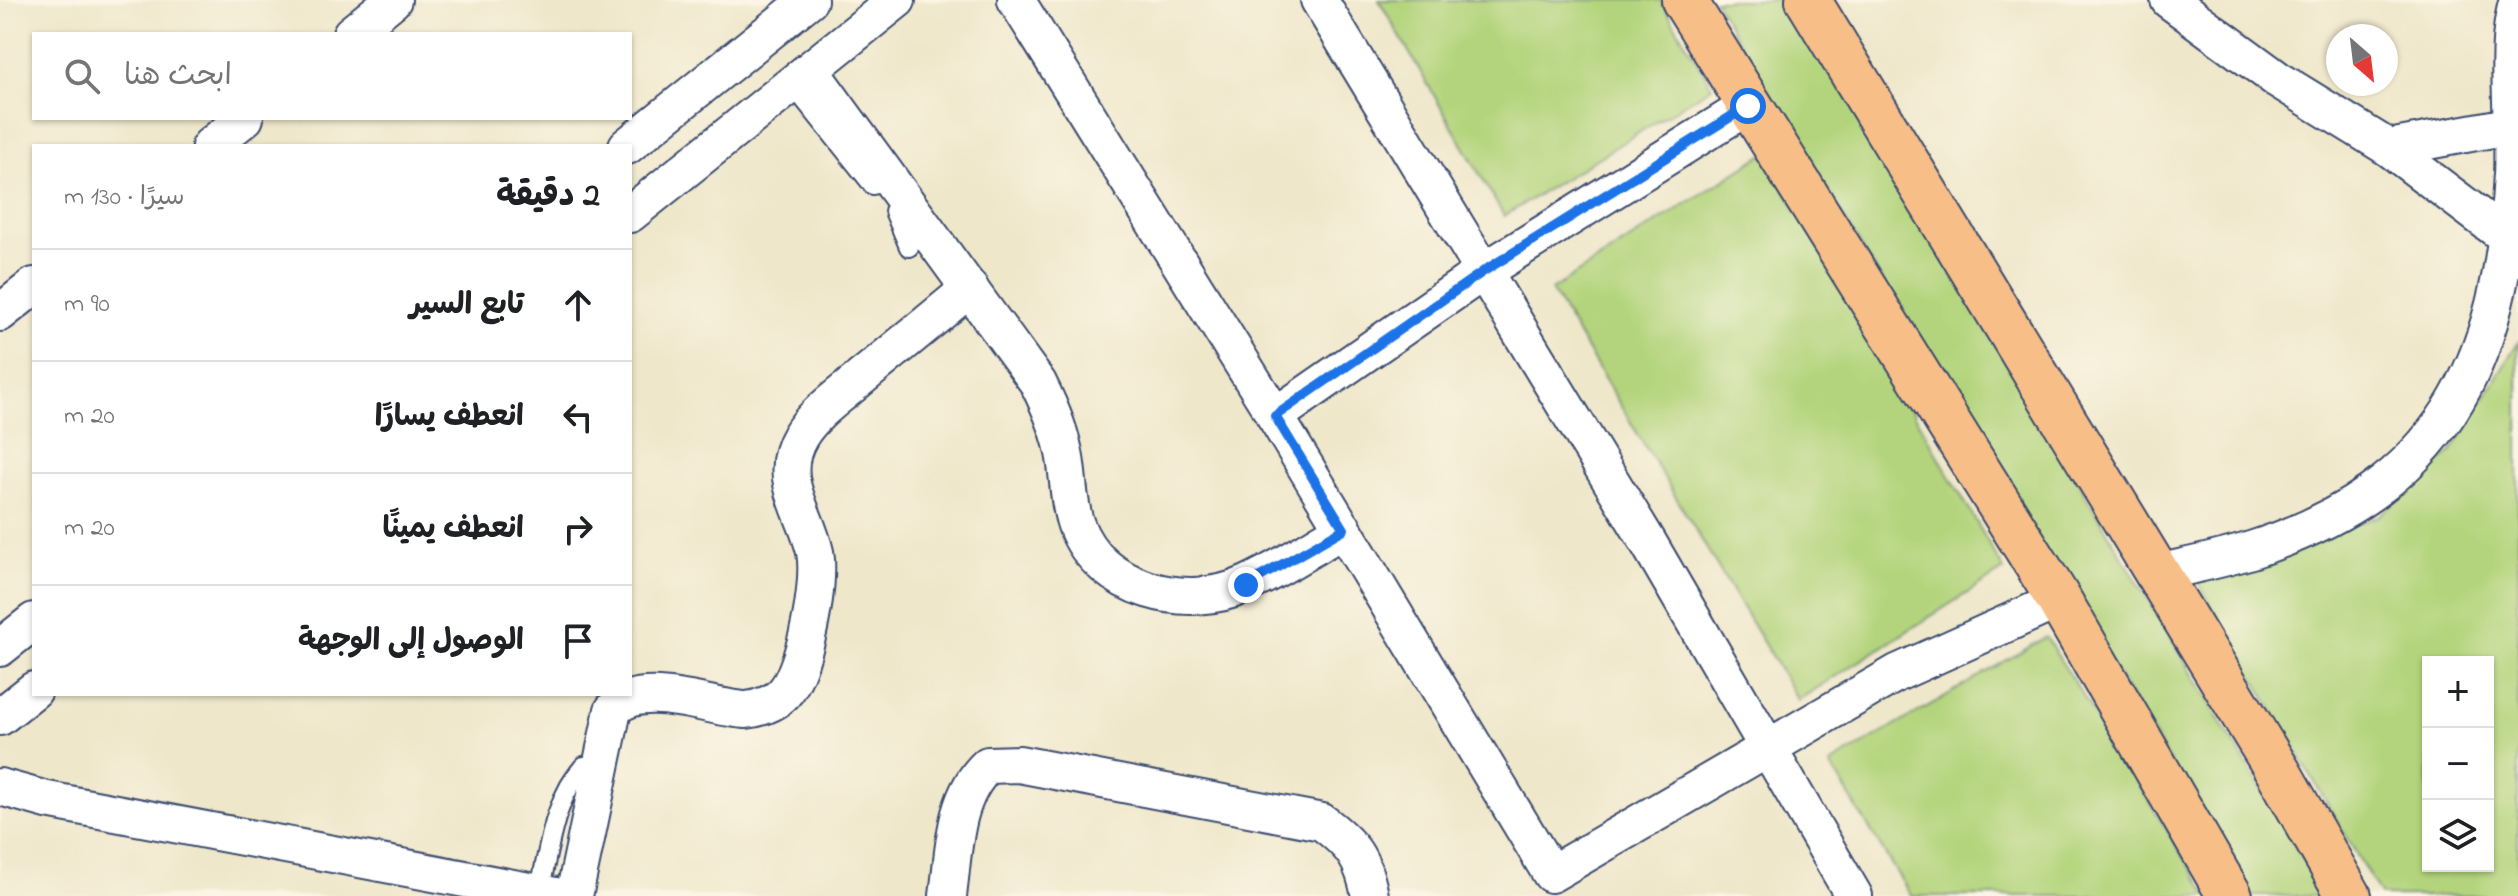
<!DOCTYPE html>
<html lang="ar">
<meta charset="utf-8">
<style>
body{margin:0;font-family:"Indie Flower","Playpen Sans Arabic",sans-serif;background:#f6f6f6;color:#202124;direction:rtl}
.controls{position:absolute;right:24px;bottom:24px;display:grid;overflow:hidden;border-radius:0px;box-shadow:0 2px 6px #0004}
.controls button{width:72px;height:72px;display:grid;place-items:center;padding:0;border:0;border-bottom:2px solid #e0e0e0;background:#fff;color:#202124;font:40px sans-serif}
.compass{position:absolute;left:2326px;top:24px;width:72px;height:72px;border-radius:50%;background:#fff;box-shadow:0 2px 6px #0004;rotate:152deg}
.stop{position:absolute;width:24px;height:24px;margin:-18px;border:6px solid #1a73e8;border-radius:50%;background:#fff}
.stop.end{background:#1a73e8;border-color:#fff;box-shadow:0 2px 8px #0008}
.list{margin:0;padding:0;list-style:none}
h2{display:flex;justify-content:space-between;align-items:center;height:104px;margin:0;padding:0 32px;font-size:34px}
h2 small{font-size:26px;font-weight:400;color:#757577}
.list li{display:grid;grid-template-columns:52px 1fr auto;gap:24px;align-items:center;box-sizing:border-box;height:112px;padding:0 32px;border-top:2px solid #e0e0e0}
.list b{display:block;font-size:30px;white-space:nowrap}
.list em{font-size:26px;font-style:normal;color:#757577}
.icon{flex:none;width:44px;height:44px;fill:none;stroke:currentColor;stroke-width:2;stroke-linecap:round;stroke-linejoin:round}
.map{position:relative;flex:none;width:2518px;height:896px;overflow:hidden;direction:ltr}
.search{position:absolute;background:#fff;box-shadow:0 2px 6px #0004;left:32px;top:32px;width:600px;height:88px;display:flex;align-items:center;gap:20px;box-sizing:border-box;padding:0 28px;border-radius:0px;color:#757577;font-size:30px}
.panel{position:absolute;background:#fff;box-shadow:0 2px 6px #0004;left:32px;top:144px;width:600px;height:552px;border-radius:0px;direction:rtl}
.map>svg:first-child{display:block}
.green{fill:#b3d47c;stroke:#67826d;stroke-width:2;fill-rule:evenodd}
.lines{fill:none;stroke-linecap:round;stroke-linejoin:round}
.service-casing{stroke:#3b4b6e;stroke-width:22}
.minor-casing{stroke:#3b4b6e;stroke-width:40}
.primary-casing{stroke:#3b4b6e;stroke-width:48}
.service{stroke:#fff;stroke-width:18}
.minor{stroke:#fff;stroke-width:36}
.primary{stroke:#f7be88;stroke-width:44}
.route{stroke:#1a73e8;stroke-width:10}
</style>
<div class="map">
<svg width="2518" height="896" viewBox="0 0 2518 896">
<rect width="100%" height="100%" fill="#fcf5e5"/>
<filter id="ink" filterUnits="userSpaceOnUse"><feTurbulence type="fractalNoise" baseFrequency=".0125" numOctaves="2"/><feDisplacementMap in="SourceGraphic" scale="16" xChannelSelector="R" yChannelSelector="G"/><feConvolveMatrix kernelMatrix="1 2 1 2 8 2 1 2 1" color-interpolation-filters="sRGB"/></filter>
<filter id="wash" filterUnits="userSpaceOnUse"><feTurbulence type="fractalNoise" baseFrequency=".006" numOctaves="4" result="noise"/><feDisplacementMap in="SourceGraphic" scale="32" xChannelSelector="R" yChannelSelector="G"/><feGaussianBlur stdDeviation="1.8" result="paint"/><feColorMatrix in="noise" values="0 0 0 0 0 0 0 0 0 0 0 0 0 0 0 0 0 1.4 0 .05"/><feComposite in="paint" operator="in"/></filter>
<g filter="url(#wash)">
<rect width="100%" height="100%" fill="#efe7ca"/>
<g class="green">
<polygon points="1379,0 1660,0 1712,87 1504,216"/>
<polygon points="1714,0 1790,0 2325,896 2250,896"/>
<polygon points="1764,154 2004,570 1798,700 1551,290"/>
<path d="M2518,342V896H2381L2197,580L2379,516L2450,454ZM2428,662H2488V866H2428Z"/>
<polygon points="2046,637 2208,896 1911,896 1830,764"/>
</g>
</g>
<g filter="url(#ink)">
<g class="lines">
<g class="service-casing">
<g id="service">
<polyline points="792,84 873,185"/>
<polyline points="894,211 909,247"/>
<path d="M539,893C549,850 553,800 584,766"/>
</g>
</g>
<g class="minor-casing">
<g id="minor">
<polyline points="1016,0 1275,416 1484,271 1748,106"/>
<polyline points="1319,0 1648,542 1854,896"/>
<polyline points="2169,0 2277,79 2389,148 2508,238"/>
<polyline points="351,34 393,0"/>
<path d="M810,70L1038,383C1050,407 1061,432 1065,458C1069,481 1068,503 1076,525C1100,590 1186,612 1247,584C1280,569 1312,547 1344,529"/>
<polyline points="210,146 245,118"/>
<polyline points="627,146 809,0"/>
<polyline points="2389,148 2514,125"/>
<polyline points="630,214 897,0"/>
<polyline points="0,313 34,286"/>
<polyline points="1275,416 1551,874 1897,673 2059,600"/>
<path d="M2157,573C2188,566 2220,560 2251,550C2443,489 2502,365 2512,174C2515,123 2503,46 2518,0"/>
<polyline points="0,648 34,621"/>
<polyline points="0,717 34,690"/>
<polyline points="0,787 47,800 555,896"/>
<path d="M574,896L613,710C639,679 709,708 746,710C761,708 774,704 784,693C805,670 821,582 815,552C806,511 775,478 800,436C813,414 838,397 857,381C895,350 933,319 970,288"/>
<path d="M948,896C954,851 953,797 988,765L1019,764L1322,822C1353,845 1363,859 1370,896"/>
</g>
</g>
<g class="primary-casing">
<g id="primary">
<polyline points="1684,0 2059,600 2230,896"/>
<polyline points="1808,0 2279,773 2349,896"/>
</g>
</g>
<use href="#service" class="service"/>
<use href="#minor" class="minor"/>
<use href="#primary" class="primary"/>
</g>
</g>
<g class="lines" filter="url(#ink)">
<polyline class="route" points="1246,585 1344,529 1275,416 1484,271 1748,106"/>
</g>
</svg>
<div class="controls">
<button>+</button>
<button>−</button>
<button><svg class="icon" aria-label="layers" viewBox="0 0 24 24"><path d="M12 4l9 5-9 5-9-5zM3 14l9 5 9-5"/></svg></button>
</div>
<svg class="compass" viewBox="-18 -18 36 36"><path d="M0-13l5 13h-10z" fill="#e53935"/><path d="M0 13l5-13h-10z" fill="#757577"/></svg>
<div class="stop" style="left:1748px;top:106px"></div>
<div class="stop end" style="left:1246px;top:585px"></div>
<div class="search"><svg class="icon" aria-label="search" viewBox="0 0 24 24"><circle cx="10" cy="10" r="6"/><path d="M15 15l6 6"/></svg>ابحث هنا</div>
<section class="panel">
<h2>2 دقيقة<small>سيرًا · 130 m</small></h2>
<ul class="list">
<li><svg class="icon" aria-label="ahead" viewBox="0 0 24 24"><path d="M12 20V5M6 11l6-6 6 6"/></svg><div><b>تابع السير</b></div><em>90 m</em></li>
<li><svg class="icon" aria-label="left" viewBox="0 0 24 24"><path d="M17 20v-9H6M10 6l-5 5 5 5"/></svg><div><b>انعطف يسارًا</b></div><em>20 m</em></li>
<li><svg class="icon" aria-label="right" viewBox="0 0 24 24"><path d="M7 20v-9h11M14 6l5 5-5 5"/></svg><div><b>انعطف يمينًا</b></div><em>20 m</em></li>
<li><svg class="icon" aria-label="arrive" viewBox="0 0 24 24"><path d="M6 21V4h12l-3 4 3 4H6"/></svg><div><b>الوصول إلى الوجهة</b></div></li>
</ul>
</section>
</div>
